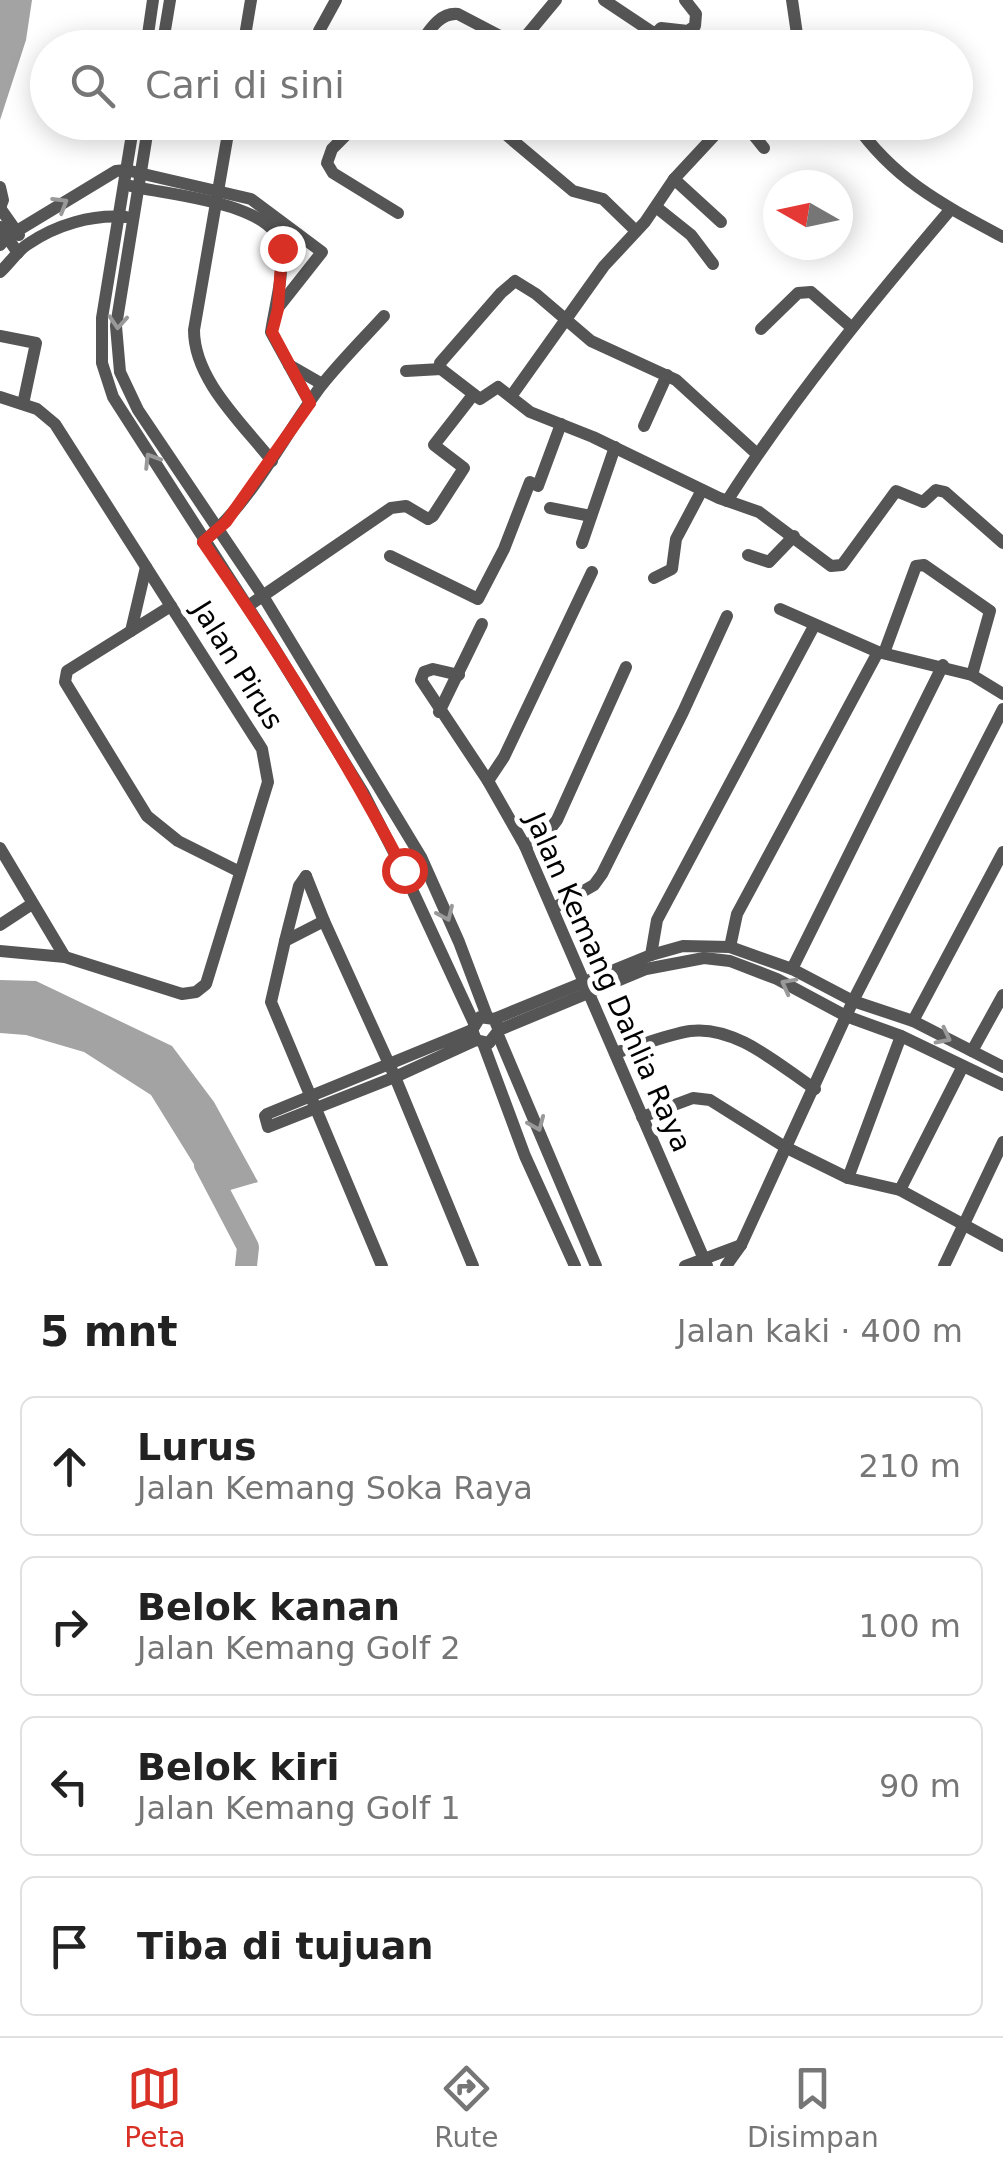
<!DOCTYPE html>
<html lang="id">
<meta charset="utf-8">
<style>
body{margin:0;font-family:"DejaVu Sans",sans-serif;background:#f2f2f2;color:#222}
.compass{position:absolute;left:763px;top:170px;width:90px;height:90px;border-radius:50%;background:#fff;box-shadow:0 5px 25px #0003;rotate:279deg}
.stop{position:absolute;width:30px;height:30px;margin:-22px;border:8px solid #d93025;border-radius:50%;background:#fff}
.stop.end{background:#d93025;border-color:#fff;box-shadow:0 2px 10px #0008}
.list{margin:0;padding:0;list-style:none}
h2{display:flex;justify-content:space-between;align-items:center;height:130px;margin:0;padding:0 40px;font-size:42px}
h2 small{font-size:32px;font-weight:400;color:#767676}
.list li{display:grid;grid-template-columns:65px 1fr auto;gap:30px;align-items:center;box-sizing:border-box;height:140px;margin:0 20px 20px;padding:0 20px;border:2px solid #e0e0e0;border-radius:15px}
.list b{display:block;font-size:38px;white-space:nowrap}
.list p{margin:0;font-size:32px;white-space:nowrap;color:#767676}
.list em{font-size:32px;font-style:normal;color:#767676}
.icon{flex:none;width:55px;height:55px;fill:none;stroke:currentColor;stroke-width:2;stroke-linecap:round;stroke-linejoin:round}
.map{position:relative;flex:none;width:1003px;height:1266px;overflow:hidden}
.search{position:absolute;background:#fff;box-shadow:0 5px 25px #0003;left:30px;right:30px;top:30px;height:110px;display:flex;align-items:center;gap:25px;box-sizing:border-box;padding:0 35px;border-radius:55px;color:#767676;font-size:38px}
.sheet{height:770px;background:#fff}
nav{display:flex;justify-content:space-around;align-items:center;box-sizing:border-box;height:140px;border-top:2px solid #e0e0e0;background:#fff;font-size:28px;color:#767676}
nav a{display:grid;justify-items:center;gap:5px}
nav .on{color:#d93025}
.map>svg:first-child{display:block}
.water{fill:#a3a3a3}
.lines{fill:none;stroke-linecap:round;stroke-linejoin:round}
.river{stroke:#a3a3a3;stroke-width:22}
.minor{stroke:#555;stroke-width:12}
.oneway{stroke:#999}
.route{stroke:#d93025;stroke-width:12}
.labels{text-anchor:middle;stroke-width:10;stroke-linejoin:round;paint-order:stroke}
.street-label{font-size:28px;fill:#000;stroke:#fff}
</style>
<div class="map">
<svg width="1003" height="1266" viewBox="0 0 1003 1266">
<rect width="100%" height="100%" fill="#fff"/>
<g class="water">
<polygon points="0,0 32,0 26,40 0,120"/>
<polygon points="0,980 36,981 172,1046 214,1102 258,1182 213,1195 151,1095 84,1052 26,1035 0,1033"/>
</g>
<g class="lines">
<polyline class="river" points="205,1165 248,1247 246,1266"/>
<g class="minor">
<polyline points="604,0 655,34 669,48"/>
<polyline points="792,0 799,48"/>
<polyline points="319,31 336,0"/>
<polyline points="655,34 661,28 688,31 695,26 696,14 685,0"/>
<polyline points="527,37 540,48"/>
<polyline points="146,48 153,0"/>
<polyline points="162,48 170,0"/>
<polyline points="243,48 251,0"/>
<path d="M417,48C428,33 438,12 458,14L517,45"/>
<polyline points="516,48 556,0"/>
<polyline points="134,122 102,318 102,363 113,397 273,646 364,794 403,870 474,1023"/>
<polyline points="149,122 116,326 120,372 138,410 263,596 421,857 459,942 487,1016"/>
<path d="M230,122L194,330C194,380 243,424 272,461"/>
<polyline points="359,122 332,149 327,163 333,173 398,213"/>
<polyline points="491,122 573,191 603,199 636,231"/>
<polyline points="743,122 764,148"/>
<path d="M854,122C894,180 943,205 1003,237"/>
<polyline points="674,179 721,222"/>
<path d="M131,186C166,195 277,202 281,248C284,276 275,305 271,332L310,403"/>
<polyline points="0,187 3,200 0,208"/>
<polyline points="656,207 691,235 713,264"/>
<polyline points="0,208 19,235"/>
<polyline points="0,227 18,253"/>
<polyline points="0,245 7,237 116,171 126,170 251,199 322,252 277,309"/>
<path d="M0,272C10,263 17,251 28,244C56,225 92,214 126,217"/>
<polyline points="761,329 798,293 811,292 851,327"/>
<polyline points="0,336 36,343 23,404"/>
<polyline points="289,365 322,384"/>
<polyline points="406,371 441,369"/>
<polyline points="512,395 604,266 645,222 674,179 727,122"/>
<polyline points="0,397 37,409 55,424 262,749 268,782 206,984 196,992 182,994 65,957 0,951"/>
<polyline points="644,426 667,375"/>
<polyline points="757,454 676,380 591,341 536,294 515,281 501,293 440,363 441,369 480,399 498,387 530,412 593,437 719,498 759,512 831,566 842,565 896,491 923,502 936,490 945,492 1003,543"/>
<path d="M727,501C793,398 871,303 950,210"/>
<polyline points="550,508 591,516"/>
<path d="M203,542C254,499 282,438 321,386C340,362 363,339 384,316"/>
<polyline points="582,543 615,447"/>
<polyline points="748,555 769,562 794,536"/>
<polyline points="390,556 478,599 504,549 530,482 538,486 561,424"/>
<polyline points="654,578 672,569 676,539 702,490"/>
<polyline points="171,606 67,671 65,682 147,816 178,841 238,871"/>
<polyline points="248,606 391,508 406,506 428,519 433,516 464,468 434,445 473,395"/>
<polyline points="780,609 878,652 972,675 1003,694"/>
<polyline points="131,631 146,567"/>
<polyline points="884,653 916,566 924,565 990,611 972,675"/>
<polyline points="459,675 433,669 424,672 421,680 488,781 525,846 707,1266"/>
<polyline points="439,712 482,624"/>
<polyline points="488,781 504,757 592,572"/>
<polyline points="525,846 547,833 557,820 626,667"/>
<polyline points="0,848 65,957"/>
<polyline points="306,876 324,921"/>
<polyline points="554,908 594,885 602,874 683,712 727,616"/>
<polyline points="0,925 32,904"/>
<polyline points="285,941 299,886 306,876"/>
<polyline points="730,947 737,914 878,652"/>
<polyline points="651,955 657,920 814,626"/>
<polyline points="792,969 943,665"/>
<polyline points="494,1019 499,1030 489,1043 476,1040 472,1030 480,1017 494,1019 651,955 683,946 730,947 792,969 853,1001 913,1021 1003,1067"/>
<polyline points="913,1021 1003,852"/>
<polyline points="472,1030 267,1114 265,1116 268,1127 395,1077 476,1040"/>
<polyline points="499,1030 646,969 704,958 730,961 777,979 846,1016 901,1036 1003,1085"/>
<polyline points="498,1035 596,1266"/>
<polyline points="483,1043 525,1156 575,1266"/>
<polyline points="972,1051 1003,995"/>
<path d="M615,1053C640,1046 665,1035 690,1031C736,1025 780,1066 815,1089"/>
<polyline points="642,1117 693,1098 710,1100 785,1147 848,1178 900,1190 1003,1246"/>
<polyline points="848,1178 901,1036"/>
<polyline points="900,1190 963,1066"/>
<polyline points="382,1266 271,1002 285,941 324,921 395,1077 473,1266"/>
<polyline points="685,1266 741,1245"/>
<polyline points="726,1266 741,1245 853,1001 1003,709"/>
<polyline points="944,1266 1003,1142"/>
</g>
</g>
<defs><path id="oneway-chevron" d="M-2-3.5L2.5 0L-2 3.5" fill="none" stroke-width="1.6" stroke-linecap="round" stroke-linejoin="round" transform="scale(2.5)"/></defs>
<g class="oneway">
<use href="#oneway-chevron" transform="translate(61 204) rotate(-31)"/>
<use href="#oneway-chevron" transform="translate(118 322) rotate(94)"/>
<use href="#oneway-chevron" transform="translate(151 460) rotate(-122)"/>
<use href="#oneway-chevron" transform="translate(446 914) rotate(66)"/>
<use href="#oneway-chevron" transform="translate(788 985) rotate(-152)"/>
<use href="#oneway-chevron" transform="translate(944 1037) rotate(27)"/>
<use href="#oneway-chevron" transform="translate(537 1124) rotate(67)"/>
</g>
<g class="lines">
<path class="route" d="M282,248L278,309L272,332L310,403L226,522L203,542C276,647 344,756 404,870"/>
</g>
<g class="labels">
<g class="street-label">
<text transform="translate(238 665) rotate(58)" y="10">Jalan Pirus</text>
<text transform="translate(609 982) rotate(66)" y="10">Jalan Kemang Dahlia Raya</text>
</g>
</g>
</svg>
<svg class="compass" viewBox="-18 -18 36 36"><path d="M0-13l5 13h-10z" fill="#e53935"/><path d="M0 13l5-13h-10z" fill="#767676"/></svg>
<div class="stop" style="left:404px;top:870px"></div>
<div class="stop end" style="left:282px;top:248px"></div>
<div class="search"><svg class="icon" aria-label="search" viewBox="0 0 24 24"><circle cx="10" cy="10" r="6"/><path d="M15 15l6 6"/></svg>Cari di sini</div>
</div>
<section class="sheet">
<h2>5 mnt<small>Jalan kaki · 400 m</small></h2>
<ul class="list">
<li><svg class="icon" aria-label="ahead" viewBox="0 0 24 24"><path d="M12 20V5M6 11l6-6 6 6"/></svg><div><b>Lurus</b><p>Jalan Kemang Soka Raya</p></div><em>210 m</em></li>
<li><svg class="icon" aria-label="right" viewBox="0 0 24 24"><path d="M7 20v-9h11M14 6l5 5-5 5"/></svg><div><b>Belok kanan</b><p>Jalan Kemang Golf 2</p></div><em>100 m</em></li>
<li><svg class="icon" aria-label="left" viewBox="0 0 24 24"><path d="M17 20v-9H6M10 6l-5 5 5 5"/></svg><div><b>Belok kiri</b><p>Jalan Kemang Golf 1</p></div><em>90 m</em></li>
<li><svg class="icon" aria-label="arrive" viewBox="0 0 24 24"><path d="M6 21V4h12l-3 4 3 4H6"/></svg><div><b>Tiba di tujuan</b></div></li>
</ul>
</section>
<nav>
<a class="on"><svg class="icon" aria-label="map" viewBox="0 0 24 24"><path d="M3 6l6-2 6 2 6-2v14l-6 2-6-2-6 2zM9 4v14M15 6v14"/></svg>Peta</a>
<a><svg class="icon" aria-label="directions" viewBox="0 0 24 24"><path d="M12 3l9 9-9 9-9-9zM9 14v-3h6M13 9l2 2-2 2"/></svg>Rute</a>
<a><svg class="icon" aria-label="saved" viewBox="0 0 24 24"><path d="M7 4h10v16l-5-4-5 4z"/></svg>Disimpan</a>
</nav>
